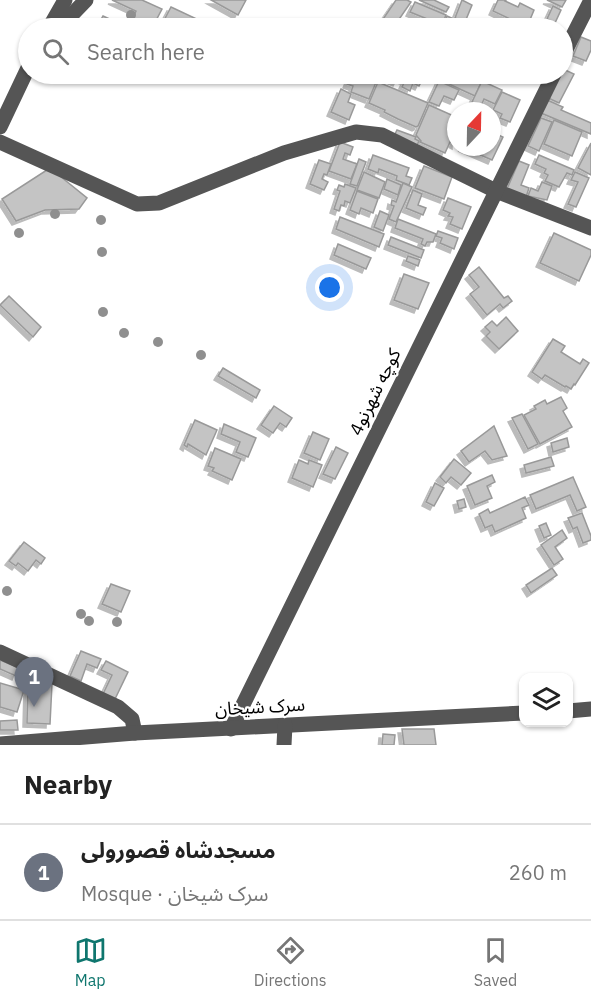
<!DOCTYPE html>
<meta charset="utf-8">
<style>
body{margin:0;font-family:"IBM Plex Sans","Noto Sans Arabic",sans-serif;background:#f2f2f2;color:#222}
.controls{position:absolute;right:18px;bottom:18px;display:grid;overflow:hidden;border-radius:12px;box-shadow:0 2px 4px #0004}
.controls button{width:54px;height:54px;display:grid;place-items:center;padding:0;border:0;border-bottom:2px solid #e0e0e0;background:#fff;color:#222;font:30px sans-serif}
.compass{position:absolute;left:447px;top:102px;width:54px;height:54px;border-radius:50%;background:#fff;box-shadow:0 2px 4px #0004;rotate:22deg}
.you{position:absolute;left:330px;top:288px;width:21px;height:21px;margin:-15px;border:4px solid #fff;border-radius:50%;background:#1a73e8;box-shadow:0 0 0 9px #1a73e833}
.badge{display:grid;place-items:center;width:39px;height:39px;border-radius:50%;background:#0f766e;color:#fff;font-size:20px;font-weight:700}
.pin{position:absolute;translate:-50% -50px;filter:drop-shadow(0 2px 3px #0008)}
.pin::after{content:'';position:absolute;top:32px;width:21px;height:18px;background:inherit;clip-path:polygon(0 0,100% 0,50% 100%)}
.list{margin:0;padding:0;list-style:none}
h2{display:flex;justify-content:space-between;align-items:center;height:78px;margin:0;padding:0 24px;font-size:26px}
h2 small{font-size:20px;font-weight:400;color:#767676}
.list li{display:grid;grid-template-columns:39px 1fr auto;gap:18px;align-items:center;box-sizing:border-box;height:96px;padding:0 24px;border-top:2px solid #e0e0e0}
.list b{display:block;font-size:22px;white-space:nowrap}
.list p{margin:0;font-size:20px;white-space:nowrap;color:#767676}
.list em{font-size:20px;font-style:normal;color:#767676}
.icon{flex:none;width:33px;height:33px;fill:none;stroke:currentColor;stroke-width:2;stroke-linecap:round;stroke-linejoin:round}
.map{position:relative;flex:none;width:591px;height:745px;overflow:hidden}
.search{position:absolute;background:#fff;box-shadow:0 2px 4px #0004;left:18px;right:18px;top:18px;height:66px;display:flex;align-items:center;gap:15px;box-sizing:border-box;padding:0 21px;border-radius:33px;color:#767676;font-size:22px}
.sheet{height:174px;background:#fff}
nav{display:flex;justify-content:space-around;align-items:center;box-sizing:border-box;height:84px;border-top:2px solid #e0e0e0;background:#fff;font-size:16px;color:#767676}
nav a{display:grid;justify-items:center;gap:3px}
nav .on{color:#0f766e}
.map>svg:first-child{display:block}
.building{fill:#c4c4c4;stroke:#999;stroke-width:1.5;filter:url(#shadow)}
.lines{fill:none;stroke-linecap:round;stroke-linejoin:round}
.minor{stroke:#555;stroke-width:15}
.tree{fill:#8f8f8f}
.labels{text-anchor:middle;stroke-width:4.5;stroke-linejoin:round;paint-order:stroke}
.street-label{font-size:18px;fill:#000;stroke:#fff}
</style>
<div class="map">
<svg width="591" height="745" viewBox="0 0 591 745">
<defs>
<filter id="shadow"><feDropShadow dx="-4" dy="4" stdDeviation="0" flood-color="#0004"/></filter>
</defs>
<rect width="100%" height="100%" fill="#fff"/>
<g class="building">
<polygon points="112,0 142,0 162,9 152,28 138,28 130,24 136,11"/>
<polygon points="211,0 246,0 238,15"/>
<polygon points="396,0 407,0 411,2 393,28 377,28"/>
<polygon points="419,0 434,0 449,7 446,12"/>
<polygon points="462,0 472,5 465,22 455,18"/>
<polygon points="498,0 506,0 505,1 518,7 520,3 534,10 527,27 493,11"/>
<polygon points="547,0 566,0 562,7"/>
<polygon points="415,2 446,15 442,25 410,12"/>
<polygon points="553,6 561,10 555,23 547,19"/>
<polygon points="171,7 201,21 197,28 160,28"/>
<polygon points="103,16 127,27 126,28 105,28 98,25"/>
<polygon points="447,16 465,24 463,28 458,28 444,22"/>
<polygon points="431,21 442,26 441,28 428,28"/>
<polygon points="581,37 591,41 591,50 586,61 573,56"/>
<polygon points="563,69 574,74 559,103 548,98 560,74 562,74"/>
<polygon points="351,74 360,74 377,80 369,99 351,92 353,86 347,84"/>
<polygon points="387,74 407,74 404,80 399,78 397,82 385,77"/>
<polygon points="408,74 424,76 419,86 413,83 410,91 402,87"/>
<polygon points="440,74 466,74 482,81 475,96 438,79"/>
<polygon points="439,81 459,90 454,100 444,96 439,106 429,102"/>
<polygon points="482,81 502,90 495,104 484,99 481,106 472,102"/>
<polygon points="378,82 428,103 418,126 416,127 398,119 384,112 385,110 369,103"/>
<polygon points="341,89 351,94 348,102 355,105 349,120 331,112"/>
<polygon points="502,92 520,100 510,122 500,118 502,114 493,110"/>
<polygon points="547,100 563,107 561,110 591,123 591,134 541,113"/>
<polygon points="429,105 456,117 456,145 450,142 445,153 420,142 421,141 416,135"/>
<polygon points="541,118 552,122 539,151 528,146"/>
<polygon points="554,120 582,132 572,156 544,144"/>
<polygon points="397,130 416,137 415,139 419,141 416,147 393,138"/>
<polygon points="492,132 503,137 492,160 462,147 492,147"/>
<polygon points="340,142 353,147 350,155 345,153 343,159 357,164 351,179 329,171"/>
<polygon points="591,143 591,175 578,168"/>
<polygon points="373,155 409,168 406,176 412,178 409,185 396,180 397,176 379,169 378,173 368,169"/>
<polygon points="539,155 574,170 572,175 567,173 559,187 545,181 548,175 544,173 546,169 535,164"/>
<polygon points="359,159 366,162 357,186 350,184"/>
<polygon points="319,160 331,164 327,175 324,174 322,179 328,182 324,190 310,184"/>
<polygon points="519,161 529,165 521,185 529,188 526,197 507,189"/>
<polygon points="424,166 452,177 444,199 415,188"/>
<polygon points="50,168 87,198 79,209 45,210 16,221 2,199"/>
<polygon points="364,172 385,182 379,198 357,190"/>
<polygon points="575,172 589,178 576,207 568,204 578,182 571,180"/>
<polygon points="387,179 401,185 398,195 384,189"/>
<polygon points="542,182 552,186 547,200 528,196 531,188 538,191"/>
<polygon points="403,183 412,187 396,222 389,219 394,206 391,205 392,200 396,202"/>
<polygon points="345,184 356,188 350,203 345,201 344,206 341,205 339,211 334,209 340,191 337,190 339,185 344,187"/>
<polygon points="413,190 422,194 418,205 426,208 423,215 406,208"/>
<polygon points="357,191 378,199 373,213 361,208 359,214 350,210"/>
<polygon points="448,198 471,207 462,229 450,224 453,217 448,216 450,213 443,210"/>
<polygon points="380,211 389,215 383,231 374,227"/>
<polygon points="340,217 384,234 379,247 336,229"/>
<polygon points="398,219 436,234 433,242 427,242 425,246 421,244 423,239 395,228"/>
<polygon points="438,231 458,238 454,249 440,243 442,238 436,236"/>
<polygon points="554,233 591,250 591,255 579,281 540,263"/>
<polygon points="391,237 424,250 421,258 388,245"/>
<polygon points="338,244 371,258 366,269 334,255"/>
<polygon points="408,256 420,260 418,266 406,261"/>
<polygon points="479,267 504,298 508,296 512,301 503,308 500,304 487,315 470,294 479,287 469,275"/>
<polygon points="404,274 429,283 418,309 394,300"/>
<polygon points="9,296 41,327 33,337 0,305"/>
<polygon points="506,317 518,331 499,349 486,336 490,332 485,327 492,321 497,326"/>
<polygon points="553,339 565,346 561,352 580,364 583,359 589,363 575,385 574,384 571,389 566,386 565,387 545,375 542,379 532,372"/>
<polygon points="223,368 260,390 256,398 218,376"/>
<polygon points="561,397 567,408 563,411 572,427 540,444 524,415 536,409 534,406 545,400 547,404"/>
<polygon points="274,406 292,418 286,427 280,423 273,433 261,425"/>
<polygon points="522,414 538,444 528,449 512,418"/>
<polygon points="195,420 217,430 206,455 188,444 187,447 184,445"/>
<polygon points="224,424 256,438 248,457 236,452 240,442 221,434"/>
<polygon points="494,426 507,456 492,460 485,451 469,462 461,451"/>
<polygon points="313,432 329,439 320,460 304,453"/>
<polygon points="567,438 569,447 553,452 551,443"/>
<polygon points="336,447 348,453 335,479 323,474"/>
<polygon points="215,448 241,459 232,480 212,471 214,468 208,466"/>
<polygon points="551,457 554,466 526,473 524,465"/>
<polygon points="454,459 471,473 461,485 451,477 446,483 440,477"/>
<polygon points="299,460 308,464 309,460 322,465 313,487 292,478"/>
<polygon points="492,475 495,482 487,486 492,498 475,505 467,486"/>
<polygon points="573,477 586,507 577,511 570,495 536,509 530,495"/>
<polygon points="435,483 444,488 434,506 426,502"/>
<polygon points="525,497 529,505 522,508 526,518 495,532 492,525 485,528 479,514 488,509 490,513"/>
<polygon points="464,499 466,507 459,509 457,501"/>
<polygon points="582,513 591,536 591,540 583,543 577,527 573,529 568,518"/>
<polygon points="546,523 551,535 544,538 539,526"/>
<polygon points="562,530 567,538 555,547 563,559 554,565 541,545"/>
<polygon points="24,542 45,558 41,564 36,560 28,571 18,563 16,566 9,561"/>
<polygon points="552,568 557,575 531,593 526,585"/>
<polygon points="111,584 130,591 121,612 102,604"/>
<polygon points="81,651 101,659 97,668 87,664 81,681 70,676"/>
<polygon points="0,660 19,668 16,676 0,669"/>
<polygon points="106,661 128,672 115,699 103,694 112,675 101,670"/>
<polygon points="0,683 24,690 17,712 0,707"/>
<polygon points="28,683 52,684 50,724 27,723"/>
<polygon points="17,720 18,730 0,730 0,721"/>
<polygon points="402,729 434,729 436,745 404,745"/>
<polygon points="383,734 395,735 394,745 382,745"/>
</g>
<g class="lines">
<g class="minor">
<polyline points="49,28 65,0"/>
<polyline points="59,28 86,0"/>
<polyline points="562,57 591,0"/>
<polyline points="0,127 28,68"/>
<polyline points="0,142 137,204 159,203 284,153 356,132 382,135 496,191 591,228"/>
<polyline points="0,652 118,707 132,719 135,733"/>
<polyline points="568,711 591,709"/>
<polyline points="231,729 554,74"/>
<polyline points="0,744 135,733 524,713"/>
<polyline points="284,745 285,725"/>
</g>
</g>
<g class="tree">
<circle cx="131" cy="15" r="5"/>
<circle cx="55" cy="214" r="5"/>
<circle cx="101" cy="220" r="5"/>
<circle cx="19" cy="233" r="5"/>
<circle cx="102" cy="252" r="5"/>
<circle cx="103" cy="312" r="5"/>
<circle cx="124" cy="333" r="5"/>
<circle cx="158" cy="342" r="5"/>
<circle cx="201" cy="355" r="5"/>
<circle cx="7" cy="591" r="5"/>
<circle cx="81" cy="614" r="5"/>
<circle cx="89" cy="621" r="5"/>
<circle cx="117" cy="622" r="5"/>
</g>
<g class="labels">
<g class="street-label">
<text transform="translate(375 392) rotate(-64)" y="6">کوچه شهرنو4</text>
<text transform="translate(260 707) rotate(-3)" y="6">سرک شیخان</text>
</g>
</g>
</svg>
<div class="controls">
<button><svg class="icon" aria-label="layers" viewBox="0 0 24 24"><path d="M12 4l9 5-9 5-9-5zM3 14l9 5 9-5"/></svg></button>
</div>
<svg class="compass" viewBox="-18 -18 36 36"><path d="M0-13l5 13h-10z" fill="#e53935"/><path d="M0 13l5-13h-10z" fill="#767676"/></svg>
<div class="you"></div>
<div class="pin badge" style="left:34px;top:707px;background:#6b7280">1</div>
<div class="search"><svg class="icon" aria-label="search" viewBox="0 0 24 24"><circle cx="10" cy="10" r="6"/><path d="M15 15l6 6"/></svg>Search here</div>
</div>
<section class="sheet">
<h2>Nearby<small></small></h2>
<ul class="list">
<li><span class="badge" style="background:#6b7280">1</span><div><b>مسجدشاه قصورولی</b><p>Mosque · سرک شیخان</p></div><em>260 m</em></li>
</ul>
</section>
<nav>
<a class="on"><svg class="icon" aria-label="map" viewBox="0 0 24 24"><path d="M3 6l6-2 6 2 6-2v14l-6 2-6-2-6 2zM9 4v14M15 6v14"/></svg>Map</a>
<a><svg class="icon" aria-label="directions" viewBox="0 0 24 24"><path d="M12 3l9 9-9 9-9-9zM9 14v-3h6M13 9l2 2-2 2"/></svg>Directions</a>
<a><svg class="icon" aria-label="saved" viewBox="0 0 24 24"><path d="M7 4h10v16l-5-4-5 4z"/></svg>Saved</a>
</nav>
